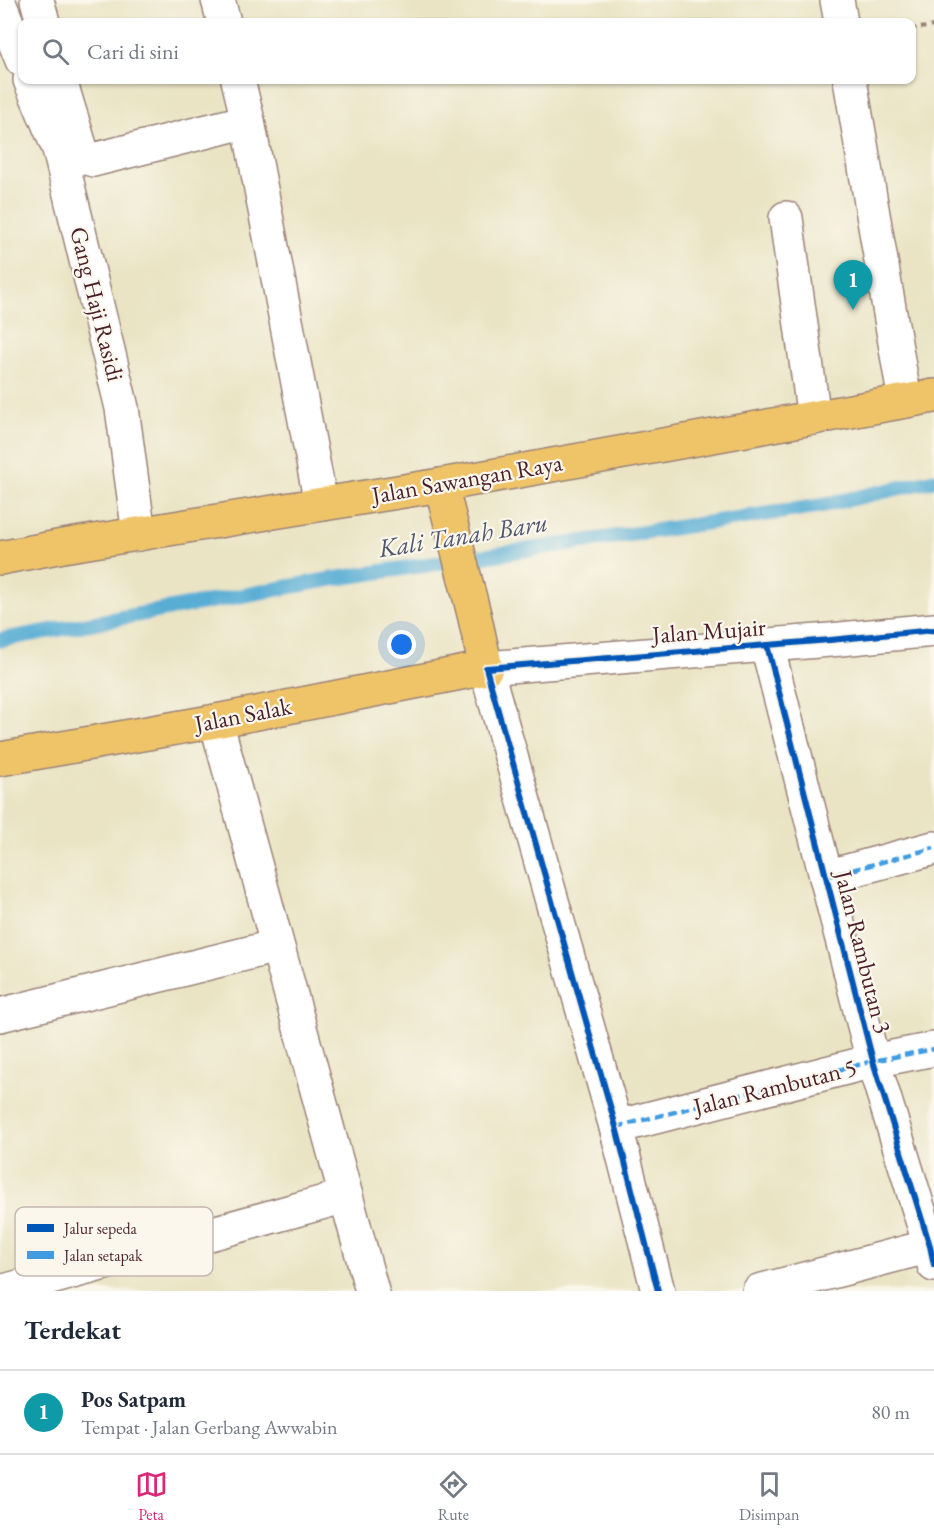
<!DOCTYPE html>
<html lang="id">
<meta charset="utf-8">
<style>
body{margin:0;font-family:"EB Garamond",serif;background:#f2f2f3;color:#1f2937}
.you{position:absolute;left:402px;top:645px;width:21px;height:21px;margin:-15px;border:4px solid #fff;border-radius:50%;background:#1a73e8;box-shadow:0 0 0 9px #1a73e833}
.badge{display:grid;place-items:center;width:39px;height:39px;border-radius:50%;background:#db2777;color:#fff;font-size:20px;font-weight:700}
.pin{position:absolute;translate:-50% -50px;filter:drop-shadow(0 2px 3px #0008)}
.pin::after{content:'';position:absolute;top:32px;width:21px;height:18px;background:inherit;clip-path:polygon(0 0,100% 0,50% 100%)}
.list{margin:0;padding:0;list-style:none}
h2{display:flex;justify-content:space-between;align-items:center;height:78px;margin:0;padding:0 24px;font-size:26px}
h2 small{font-size:20px;font-weight:400;color:#747a83}
.list li{display:grid;grid-template-columns:39px 1fr auto;gap:18px;align-items:center;box-sizing:border-box;height:84px;padding:0 24px;border-top:2px solid #e0e1e3}
.list b{display:block;font-size:22px;white-space:nowrap}
.list p{margin:0;font-size:20px;white-space:nowrap;color:#747a83}
.list em{font-size:20px;font-style:normal;color:#747a83}
.icon{flex:none;width:33px;height:33px;fill:none;stroke:currentColor;stroke-width:2;stroke-linecap:round;stroke-linejoin:round}
.map{position:relative;flex:none;width:934px;height:1291px;overflow:hidden}
.search{position:absolute;background:#fff;box-shadow:0 2px 4px #0004;left:18px;right:18px;top:18px;height:66px;display:flex;align-items:center;gap:15px;box-sizing:border-box;padding:0 21px;border-radius:12px;color:#747a83;font-size:22px}
.sheet{height:162px;background:#fff}
nav{display:flex;justify-content:space-around;align-items:center;box-sizing:border-box;height:84px;border-top:2px solid #e0e1e3;background:#fff;font-size:16px;color:#747a83}
nav a{display:grid;justify-items:center;gap:3px}
nav .on{color:#db2777}
.map>svg:first-child{display:block}
.lines{fill:none;stroke-linecap:round;stroke-linejoin:round}
.stream{stroke:#59add4;stroke-width:15}
.minor-casing{stroke:#9a8278;stroke-width:36}
.highway-casing{stroke:#9a8278;stroke-width:36}
.path{stroke:#9a8278;stroke-width:4;stroke-dasharray:4.5 4.5;stroke-linecap:butt}
.minor{stroke:#fff;stroke-width:33}
.highway{stroke:#efc469;stroke-width:33}
.quiet{stroke:#409be1;stroke-width:4.5;stroke-dasharray:9 4.5;stroke-linecap:butt}
.cycleway-casing{stroke:#fbf7ec;stroke-width:10}
.cycleway{stroke:#0057b8;stroke-width:6}
.labels{text-anchor:middle;stroke-width:4.5;stroke-linejoin:round;paint-order:stroke}
.street-label{font-size:24px;fill:#4a1f2b;stroke:#fbf7ec}
.water-label{font-size:26px;font-style:italic;fill:#50586f;stroke:#fbf7ec}
.key{fill:#fbf7ec;stroke:#c6b6b2;stroke-width:1.5}
.key-label{font-size:16px;fill:#4a1f2b}
</style>
<div class="map">
<svg width="934" height="1291" viewBox="0 0 934 1291">
<rect width="100%" height="100%" fill="#fbf7ec"/>
<filter id="ink" filterUnits="userSpaceOnUse"><feTurbulence type="fractalNoise" baseFrequency=".0167" numOctaves="2"/><feDisplacementMap in="SourceGraphic" scale="12" xChannelSelector="R" yChannelSelector="G"/><feConvolveMatrix kernelMatrix="1 2 1 2 8 2 1 2 1" color-interpolation-filters="sRGB"/></filter>
<filter id="wash" filterUnits="userSpaceOnUse"><feTurbulence type="fractalNoise" baseFrequency=".008" numOctaves="4" result="noise"/><feDisplacementMap in="SourceGraphic" scale="24" xChannelSelector="R" yChannelSelector="G"/><feGaussianBlur stdDeviation="1.35" result="paint"/><feColorMatrix in="noise" values="0 0 0 0 0 0 0 0 0 0 0 0 0 0 0 0 0 1.4 0 .05"/><feComposite in="paint" operator="in"/></filter>
<g filter="url(#wash)">
<rect width="100%" height="100%" fill="#eae4c5"/>
<g class="lines">
<polyline class="stream" points="0,640 332,579 820,506 934,480"/>
</g>
</g>
<g filter="url(#ink)">
<g class="lines">
<g class="minor-casing">
<g id="minor">
<polyline points="37,0 43,22"/>
<polyline points="218,0 224,22"/>
<polyline points="837,0 841,22"/>
<polyline points="0,5 22,60"/>
<polyline points="30,80 59,149 122,408 139,534"/>
<polyline points="60,80 81,149 85,157 93,160 248,121"/>
<polyline points="238,80 248,121 321,504"/>
<polyline points="850,80 905,401"/>
<polyline points="786,218 814,418"/>
<polyline points="767,645 873,1061 930,1246 934,1265"/>
<polyline points="216,721 372,1291"/>
<polyline points="826,877 934,848"/>
<polyline points="0,1015 277,946"/>
<polyline points="616,1127 873,1061 934,1049"/>
<polyline points="4,1291 346,1196"/>
<polyline points="658,1291 616,1127 486,668 830,640 934,630"/>
<polyline points="759,1291 934,1245"/>
</g>
</g>
<g class="highway-casing">
<g id="highway">
<polyline points="0,558 63,546 441,485 934,396"/>
<polyline points="0,759 216,721 486,668 474,614 441,485"/>
</g>
</g>
<polyline class="path" points="912,29 934,26"/>
<use href="#minor" class="minor"/>
<use href="#highway" class="highway"/>
<g class="quiet">
<polyline points="826,877 934,848"/>
<polyline points="616,1127 873,1061 934,1049"/>
</g>
<g class="cycleway-casing">
<g id="cycleway">
<polyline points="767,645 873,1061 930,1246 934,1265"/>
<polyline points="658,1291 616,1127 486,668 830,640 934,630"/>
</g>
</g>
<use href="#cycleway" class="cycleway"/>
</g>
</g>
<g class="labels">
<g class="street-label">
<text transform="translate(97 304) rotate(76)" y="8">Gang Haji Rasidi</text>
<text transform="translate(467 479) rotate(-10)" y="8">Jalan Sawangan Raya</text>
<text transform="translate(709 631) rotate(-4)" y="8">Jalan Mujair</text>
<text transform="translate(243 715) rotate(-11)" y="8">Jalan Salak</text>
<text transform="translate(863 952) rotate(76)" y="8">Jalan Rambutan 3</text>
<text transform="translate(775 1087) rotate(-14)" y="8">Jalan Rambutan 5</text>
</g>
<g class="water-label">
<text transform="translate(463 535) rotate(-9)" y="9">Kali Tanah Baru</text>
</g>
</g>
<rect x="15" y="1207" width="198" height="69" rx="9" class="key"/>
<rect x="27" y="1224" width="27" height="8" fill="#0057b8"/>
<rect x="27" y="1251" width="27" height="8" fill="#409be1"/>
<g class="key-label">
<text x="64" y="1234">Jalur sepeda</text>
<text x="64" y="1261">Jalan setapak</text>
</g>
</svg>
<div class="you"></div>
<div class="pin badge" style="left:853px;top:310px;background:#0f9aa8">1</div>
<div class="search"><svg class="icon" aria-label="search" viewBox="0 0 24 24"><circle cx="10" cy="10" r="6"/><path d="M15 15l6 6"/></svg>Cari di sini</div>
</div>
<section class="sheet">
<h2>Terdekat<small></small></h2>
<ul class="list">
<li><span class="badge" style="background:#0f9aa8">1</span><div><b>Pos Satpam</b><p>Tempat · Jalan Gerbang Awwabin</p></div><em>80 m</em></li>
</ul>
</section>
<nav>
<a class="on"><svg class="icon" aria-label="map" viewBox="0 0 24 24"><path d="M3 6l6-2 6 2 6-2v14l-6 2-6-2-6 2zM9 4v14M15 6v14"/></svg>Peta</a>
<a><svg class="icon" aria-label="directions" viewBox="0 0 24 24"><path d="M12 3l9 9-9 9-9-9zM9 14v-3h6M13 9l2 2-2 2"/></svg>Rute</a>
<a><svg class="icon" aria-label="saved" viewBox="0 0 24 24"><path d="M7 4h10v16l-5-4-5 4z"/></svg>Disimpan</a>
</nav>
